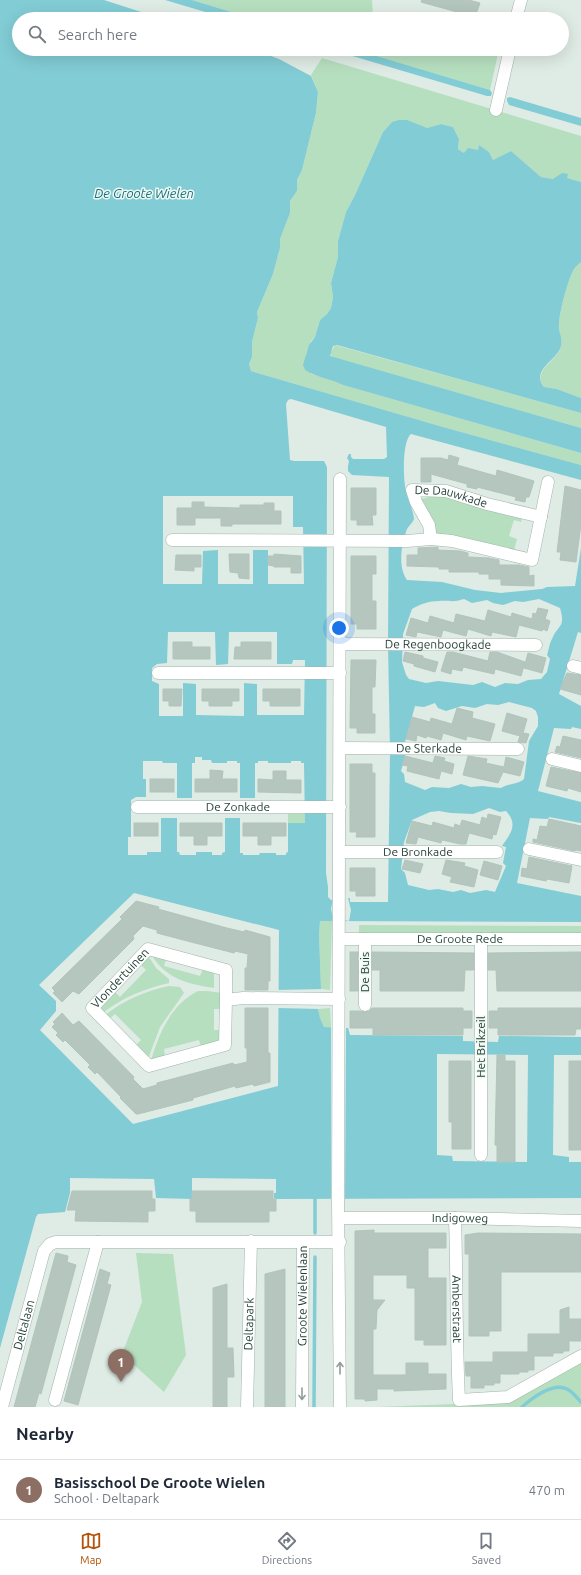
<!DOCTYPE html>
<meta charset="utf-8">
<style>
body{margin:0;font-family:Ubuntu,sans-serif;background:#f2f2f3;color:#1f2937}
.you{position:absolute;left:339px;top:628px;width:14px;height:14px;margin:-10px;border:3px solid #fff;border-radius:50%;background:#1a73e8;box-shadow:0 0 0 6px #1a73e833}
.badge{display:grid;place-items:center;width:26px;height:26px;border-radius:50%;background:#b45309;color:#fff;font-size:13px;font-weight:700}
.pin{position:absolute;translate:-50% -33px;filter:drop-shadow(0 1px 2px #0008)}
.pin::after{content:'';position:absolute;top:21px;width:14px;height:12px;background:inherit;clip-path:polygon(0 0,100% 0,50% 100%)}
.list{margin:0;padding:0;list-style:none}
h2{display:flex;justify-content:space-between;align-items:center;height:52px;margin:0;padding:0 16px;font-size:17px}
h2 small{font-size:13px;font-weight:400;color:#747a83}
.list li{display:grid;grid-template-columns:26px 1fr auto;gap:12px;align-items:center;box-sizing:border-box;height:60px;padding:0 16px;border-top:1px solid #e0e1e3}
.list b{display:block;font-size:15px;white-space:nowrap}
.list p{margin:0;font-size:13px;white-space:nowrap;color:#747a83}
.list em{font-size:13px;font-style:normal;color:#747a83}
.icon{flex:none;width:22px;height:22px;fill:none;stroke:currentColor;stroke-width:2;stroke-linecap:round;stroke-linejoin:round}
.map{position:relative;flex:none;width:581px;height:1407px;overflow:hidden}
.search{position:absolute;background:#fff;box-shadow:0 4px 16px #0002;left:12px;right:12px;top:12px;height:44px;display:flex;align-items:center;gap:10px;box-sizing:border-box;padding:0 14px;border-radius:22px;color:#747a83;font-size:15px}
.sheet{height:112px;background:#fff}
nav{display:flex;justify-content:space-around;align-items:center;box-sizing:border-box;height:56px;border-top:1px solid #e0e1e3;background:#fff;font-size:11px;color:#747a83}
nav a{display:grid;justify-items:center;gap:2px}
nav .on{color:#b45309}
.map>svg:first-child{display:block}
.green{fill:#b6dfbf}
.water{fill:#82ccd5;fill-rule:evenodd}
.pier{fill:#dfebe5}
.lines{fill:none;stroke-linecap:round;stroke-linejoin:round}
.stream{stroke:#82ccd5;stroke-width:3.5}
.building{fill:#b4c6be;stroke:#b1c5bc}
.minor-casing{stroke:#a2b3ac;stroke-width:13}
.minor{stroke:#fff;stroke-width:12}
.oneway{stroke:#8f9e99}
.labels{text-anchor:middle;stroke-width:3;stroke-linejoin:round;paint-order:stroke}
.street-label{font-size:12px;fill:#1f3c33;stroke:#eff8f3}
.water-label{font-size:13px;font-style:italic;fill:#15707c;stroke:#eff8f3}
</style>
<div class="map">
<svg width="581" height="1407" viewBox="0 0 581 1407">
<rect width="100%" height="100%" fill="#dfebe5"/>
<g class="green">
<polygon points="192,0 372,0 373,19 254,19"/>
<polygon points="374,49 499,49 490,90 372,55"/>
<polygon points="322,58 581,136 581,182 567,178 553,179 541,177 511,151 493,160 489,152 479,146 478,150 464,153 458,149 459,139 453,127 441,124 427,128 392,122 383,132 355,195 346,212 338,241 338,257 331,283 333,297 331,308 327,314 320,320 315,337 311,341 306,355 311,374 330,379 343,385 581,453 581,465 443,427 251,371 249,364 252,357 252,342 258,318 257,312 273,274 280,248 280,239 290,213 290,201 297,191 297,180 302,170 316,113 318,92 311,75"/>
<path d="M581,262V398L557,389L544,387C531,370 558,361 561,346C563,334 558,334 559,325C559,313 568,279 574,269C576,266 579,264 581,262Z"/>
<polygon points="335,345 581,413 581,428 332,357 330,354"/>
<polygon points="430,495 446,495 523,516 521,522 514,520 509,536 517,539 514,550 435,535 418,499 426,498"/>
<rect x="288" y="814" width="17" height="9"/>
<polygon points="320,921 332,921 330,990 321,989 319,934"/>
<polygon points="359,925 581,926 581,934 359,934"/>
<path d="M152,956L166,959L164,966L200,976L203,969L214,972V988C188,984 167,979 152,956Z"/>
<path d="M149,957L156,968L169,979V983C144,989 123,997 103,1013L101,1007L114,991L120,997L146,970L141,965Z"/>
<path d="M169,986L180,987L184,993L160,1027L148,1059L135,1046L141,1040L115,1014L109,1019L105,1015C125,1000 145,991 169,986Z"/>
<path d="M198,991H207L222,993V1009H214V1030H222L220,1040L201,1047L199,1040L164,1049L165,1057L151,1060C159,1034 171,1004 198,991Z"/>
<polygon points="330,1008 331,1027 324,1027 320,1018 318,1009"/>
<polygon points="136,1253 173,1254 186,1355 164,1392 122,1354 142,1302"/>
<polygon points="581,1362 581,1407 376,1407 507,1402"/>
</g>
<g class="water">
<path d="M0,0H104L163,19H19V49H253L279,59L311,76L318,92L316,113L302,170L297,180V191L290,201V213L280,239V248L273,274L257,312L258,318L252,342V357L249,364L251,371L443,427L581,465V480L411,434C402,441 403,480 406,491C408,500 413,509 414,519C412,524 407,527 406,532C401,546 398,568 407,580L442,582L475,590L501,593L542,589L547,587L575,586L581,548V633L578,632L559,694L581,706V729L572,727L571,729L554,728L538,791L581,802V823L549,817L548,819L530,818L517,883L581,896V922L320,921L319,934L321,989L318,1009L320,1018L324,1027L348,1028L350,1035L463,1036V1041L498,1042L499,1036L581,1037V1055H554L553,1155L569,1157V1162H581V1198L276,1199L274,1198V1193H276V1179L192,1178V1199L156,1198L154,1179L70,1178V1193L65,1212L38,1214L36,1217L0,1348ZM291,399L386,427L387,457L384,459H353L351,457V454H349L347,458L349,461L348,466V471L352,475L389,477L388,643L390,753L388,902H350V898L331,900L328,897V887L326,873L327,467L324,461H294L290,460L286,404L288,400ZM163,496H293V527H303L304,584H268V550H253V584H218V550L203,551L202,584H163ZM464,599L472,603L487,600L493,603L503,605L515,601L523,602L539,599L560,608C566,628 558,624 552,639C549,644 549,650 547,655L550,659L547,672L541,679L528,680L518,684L505,683L495,687L482,682L473,685L438,681L426,683L409,679L406,675L402,662L403,634L412,609C420,604 429,601 439,601C451,600 451,603 464,599ZM168,632H215L216,665L228,664L229,632H277V664H292L293,660H305L304,715H257V684L244,683V716L196,715V684L183,683V716H159V684L152,681V668L157,664L167,663ZM509,702L532,708L536,711L538,717V726L529,741L524,779C517,785 509,783 501,788L482,786L471,787L461,784L449,788L432,787L425,790L405,782L404,774L401,771L405,757V742L415,706L424,707L435,703L438,708L446,711L462,706L475,708L487,704L498,705ZM195,757H202V760H211L212,763H227V761H237V763H240V798H255V763H258V761H268V763H291V761H301V763H304L305,823H288V852L286,853V855H276V853H260L259,855H243V853H240V818H225V852L222,853V855H212V852H196V855H180L179,852H177V818H161V852H147V855H128V837H131V800L136,797H146V779H143V761H162L163,763H177V798H192V763H195ZM489,808L500,812L506,811C519,825 510,834 502,846L506,847L503,863L506,866L495,892L486,890L470,893L461,890L453,892L438,889L429,890L408,885L405,873L401,869L404,842L412,820L430,812L439,811L451,813L473,814ZM134,893L279,930L278,1086L133,1124L40,1030L56,1011V1001L39,985ZM437,1054L528,1055L527,1162L453,1161L452,1156L437,1155Z"/>
<polygon points="165,0 192,0 254,19 229,19"/>
<polygon points="329,49 353,49 490,90 492,93 491,96 487,96"/>
<polygon points="510,97 581,118 581,126 509,105 507,101 507,98"/>
<path d="M399,120H407L427,128L441,124L453,127L459,139L458,149L464,153L468,148L478,150L479,145L489,152L493,160L511,151L541,177L553,179L562,173L568,174L567,178L581,182V262C579,264 576,266 574,269C568,279 559,313 559,325C558,334 563,334 561,346C558,360 530,370 544,387L557,389L581,398V413L337,345L333,346L330,356L581,428V453L343,385C331,379 316,377 305,370L303,365L309,345L315,337L320,320L327,314L331,308L333,297L331,283L338,257V241L346,212L355,195L383,132L392,122Z"/>
</g>
<g class="pier">
<polygon points="333,898 348,898 351,910 349,921 333,918 331,909"/>
<polygon points="323,989 320,1009 277,1008 277,990"/>
<polygon points="331,1025 346,1026 345,1200 331,1200"/>
</g>
<g class="lines">
<g class="stream">
<polyline points="315,1233 315,1198"/>
<polyline points="314,1407 315,1257"/>
<path d="M522,1407C532,1398 553,1382 567,1389C573,1392 577,1398 581,1402"/>
</g>
</g>
<g class="building">
<polygon points="422,0 469,0 480,3 475,17 421,2"/>
<polygon points="449,455 459,458 457,465 496,476 497,470 534,481 529,497 526,497 525,502 515,500 516,497 477,487 477,489 467,487 467,484 431,474 431,482 421,482 421,458 441,458 448,460"/>
<polygon points="565,486 581,490 581,524 576,562 560,560 561,552 557,552"/>
<polygon points="351,488 376,488 376,515 372,515 373,525 357,525 357,520 351,520"/>
<polygon points="192,502 204,502 204,507 240,508 240,505 264,505 264,503 274,503 274,511 281,511 281,524 232,524 232,526 221,526 221,518 195,518 195,525 177,525 177,508 192,508"/>
<polygon points="438,547 438,550 460,551 468,553 468,557 489,558 499,560 499,565 519,565 529,567 529,576 534,575 534,586 501,585 501,579 489,579 489,574 479,574 479,572 449,572 449,569 439,569 439,567 407,566 407,555 418,555 418,548"/>
<polygon points="229,554 249,554 249,579 239,578 238,573 230,572"/>
<polygon points="274,554 301,556 301,573 291,573 291,567 274,567 274,566 268,565 268,556 274,556"/>
<polygon points="176,555 201,555 201,567 194,567 194,571 175,570"/>
<polygon points="351,556 376,556 376,574 372,574 372,601 376,601 376,629 357,629 357,624 351,624"/>
<polygon points="538,608 548,610 545,619 550,621 547,631 543,629 542,631 519,625 516,637 492,632 491,636 468,629 466,636 443,630 441,637 417,632 416,637 406,635 411,618 428,623 430,616 454,623 456,614 485,621 488,610 511,617 512,613 532,619 533,613 536,614"/>
<polygon points="173,642 192,642 192,647 210,647 210,659 173,659"/>
<polygon points="241,642 271,642 271,659 234,659 235,647 241,647"/>
<polygon points="405,652 423,656 423,658 438,662 435,672 414,666 414,664 403,661"/>
<polygon points="447,652 453,652 488,661 490,652 497,652 525,662 521,676 495,669 494,674 463,667 462,671 452,669 451,674 441,671"/>
<polygon points="528,653 546,658 542,673 524,668"/>
<polygon points="351,660 376,660 375,687 372,687 372,714 375,714 375,733 357,733 357,728 350,728"/>
<polygon points="567,673 581,675 581,695 560,689"/>
<polygon points="163,689 182,689 181,706 169,706 169,701 163,701"/>
<polygon points="202,689 239,689 239,701 232,701 232,706 209,706 209,701 202,701"/>
<polygon points="263,689 300,689 300,706 270,706 270,701 263,701"/>
<polygon points="457,708 473,712 472,718 495,724 490,741 467,736 466,740 443,733 441,740 427,736 426,738 417,735 416,741 406,739 412,717 430,722 431,718 452,724"/>
<polygon points="507,713 527,719 523,733 529,734 526,743 518,742 520,736 502,731"/>
<polygon points="563,736 581,740 581,758 555,752 557,746 560,747"/>
<polygon points="405,756 433,763 435,756 445,758 444,761 454,764 452,774 441,771 439,779 407,771 408,766 402,765"/>
<polygon points="468,756 487,759 486,763 504,767 506,757 524,762 520,776 503,772 498,783 463,775"/>
<polygon points="350,764 372,764 372,773 375,773 375,837 356,837 357,832 350,832"/>
<polygon points="551,767 581,773 581,792 568,788 567,791 546,786"/>
<polygon points="210,770 223,771 222,779 237,779 237,792 195,792 195,779 210,779"/>
<polygon points="273,771 286,771 286,780 301,780 301,793 258,792 258,779 273,780"/>
<rect x="150" y="779" width="24" height="13"/>
<polygon points="488,814 501,817 496,835 493,834 492,839 469,833 466,844 460,844 442,840 441,843 418,837 416,844 406,843 412,821 432,826 433,822 454,828 455,824 460,826 462,820 480,825 482,817 487,819"/>
<polygon points="549,819 581,826 581,851 576,850 575,851 533,842 533,839 537,840 540,826 547,827"/>
<rect x="134" y="823" width="24" height="13"/>
<polygon points="180,823 222,823 222,836 207,836 207,845 194,845 194,836 180,836"/>
<polygon points="243,823 286,823 286,836 271,836 271,845 258,845 258,836 243,836"/>
<polygon points="529,857 572,866 569,883 547,879 546,881 521,876 522,868 527,869"/>
<polygon points="405,860 423,864 420,873 402,869"/>
<polygon points="446,860 465,863 464,866 478,870 474,887 450,882 452,877 442,874"/>
<polygon points="484,861 502,866 498,880 480,875"/>
<polygon points="350,868 375,868 375,896 356,896 356,891 350,891"/>
<polygon points="136,901 159,907 158,909 227,928 244,932 245,930 270,937 270,981 268,981 268,990 245,990 245,968 247,968 248,954 235,951 234,953 191,942 157,933 157,930 143,926 133,936 134,939 79,994 73,991 62,1002 53,993 55,991 52,988 122,919 120,917"/>
<rect x="350" y="952" width="8" height="39"/>
<polygon points="372,952 474,953 474,970 465,970 464,991 380,991 380,970 372,970"/>
<polygon points="581,952 581,991 497,991 496,970 488,970 488,953"/>
<polygon points="245,1008 268,1008 268,1053 270,1053 270,1082 254,1086 253,1084 236,1088 235,1086 193,1098 193,1100 138,1114 136,1114 120,1098 121,1097 97,1072 95,1074 88,1067 90,1065 65,1040 63,1042 56,1035 58,1033 52,1027 55,1024 53,1022 62,1013 73,1025 79,1021 134,1077 133,1079 143,1089 157,1085 157,1083 233,1063 234,1065 247,1062 247,1048 245,1048"/>
<polygon points="372,1008 463,1008 463,1011 472,1011 472,1028 463,1028 463,1035 373,1035 373,1028 350,1028 350,1011 360,1011 365,1012 369,1011"/>
<polygon points="498,1008 581,1008 581,1029 576,1029 575,1035 498,1035 498,1028 489,1028 489,1011 498,1011"/>
<polygon points="497,1055 505,1055 505,1061 515,1061 515,1162 497,1162 497,1145 495,1145"/>
<polygon points="449,1061 471,1061 471,1149 452,1149 452,1122 449,1122"/>
<rect x="569" y="1061" width="12" height="89"/>
<polygon points="72,1191 152,1191 152,1199 155,1199 155,1211 148,1211 148,1222 75,1221 76,1210 67,1210"/>
<polygon points="192,1191 273,1191 273,1199 276,1199 276,1211 269,1211 269,1222 196,1222 196,1211 190,1211 190,1199 192,1199"/>
<polygon points="374,1230 374,1233 446,1233 446,1248 428,1248 428,1278 446,1278 446,1345 424,1345 424,1340 415,1340 415,1288 407,1288 407,1275 373,1275 373,1300 385,1300 377,1310 376,1329 373,1329 373,1375 406,1375 406,1363 428,1363 428,1374 446,1374 446,1389 394,1391 394,1389 377,1389 377,1400 365,1401 365,1399 355,1399 355,1231"/>
<polygon points="478,1233 581,1234 581,1272 501,1272 501,1331 489,1331 489,1336 469,1336 469,1254 465,1254 465,1235"/>
<polygon points="56,1253 68,1256 67,1262 76,1265 41,1394 39,1393 35,1407 14,1407"/>
<polygon points="100,1269 110,1273 107,1284 111,1285 78,1405 64,1401"/>
<polygon points="285,1269 285,1407 265,1407 265,1274"/>
<polygon points="227,1284 227,1348 233,1348 234,1377 227,1377 227,1407 213,1407 213,1288"/>
<polygon points="569,1307 569,1319 581,1319 581,1341 569,1341 569,1351 563,1351 563,1353 553,1353 553,1356 534,1356 534,1370 528,1370 528,1372 519,1372 519,1374 500,1374 500,1383 494,1383 494,1385 484,1385 484,1388 471,1388 471,1376 466,1376 465,1362 493,1362 493,1352 528,1352 528,1334 560,1334 560,1310"/>
</g>
<g class="lines">
<g class="minor-casing">
<g id="minor">
<polyline points="516,19 521,0"/>
<polyline points="496,110 510,49"/>
<polyline points="340,479 338,1202 340,1407"/>
<path id="s1" d="M431,539L429,525L416,502L412,490L446,491L487,504L541,517"/>
<polyline points="172,540 407,541 431,539 452,541 532,560 548,482"/>
<path id="s2" d="M340,644L536,645"/>
<polyline points="573,666 581,668"/>
<polyline points="158,673 340,673"/>
<path id="s3" d="M340,748L518,749"/>
<polyline points="552,759 581,766"/>
<path id="s4" d="M137,807H340"/>
<polyline points="529,849 581,860"/>
<path id="s5" d="M340,852H497"/>
<path id="s6" d="M339,939H581"/>
<polyline points="365,939 365,1005"/>
<path id="s7" d="M226,1000L225,1045L149,1066L92,1008L148,949L226,970V1000L243,998L339,999"/>
<polyline points="481,1155 481,939"/>
<path id="s8" d="M339,1218H455L581,1221"/>
<path id="s9" d="M455,1218C457,1279 456,1339 459,1400L508,1397L581,1356"/>
<polyline points="55,1400 98,1242"/>
<path id="s10" d="M2,1407L44,1251L50,1244L56,1242H340"/>
<path id="s11" d="M247,1407L251,1241"/>
<path id="s12" d="M302,1407L303,1243"/>
</g>
</g>
<use href="#minor" class="minor"/>
</g>
<defs><path id="oneway-shaft" d="M-6 0H5M1.5-3L5.5 0L1.5 3" fill="none" stroke-width="1.6" stroke-linecap="round" stroke-linejoin="round"/></defs>
<g class="oneway">
<use href="#oneway-shaft" transform="translate(340 1368) rotate(-90)"/>
<use href="#oneway-shaft" transform="translate(302 1394) rotate(90)"/>
</g>
<g class="labels">
<g class="street-label">
<text dy="4" stroke="none"><textPath href="#s1" startOffset="93">De Dauwkade</textPath></text>
<text dy="4" stroke="none"><textPath href="#s2" startOffset="98">De Regenboogkade</textPath></text>
<text dy="4" stroke="none"><textPath href="#s3" startOffset="89">De Sterkade</textPath></text>
<text dy="4" stroke="none"><textPath href="#s4" startOffset="101">De Zonkade</textPath></text>
<text dy="4" stroke="none"><textPath href="#s5" startOffset="78">De Bronkade</textPath></text>
<text dy="4" stroke="none"><textPath href="#s6" startOffset="121">De Groote Rede</textPath></text>
<text transform="translate(365 972) rotate(-90)" y="4">De Buis</text>
<text dy="4" stroke="none"><textPath href="#s7" startOffset="246">Vlondertuinen</textPath></text>
<text transform="translate(481 1047) rotate(-90)" y="4">Het Brikzeil</text>
<text dy="4" stroke="none"><textPath href="#s8" startOffset="121">Indigoweg</textPath></text>
<text dy="4" stroke="none"><textPath href="#s12" startOffset="111">Groote Wielenlaan</textPath></text>
<text dy="4" stroke="none"><textPath href="#s9" startOffset="91">Amberstraat</textPath></text>
<text dy="4" stroke="none"><textPath href="#s11" startOffset="83">Deltapark</textPath></text>
<text dy="4" stroke="none"><textPath href="#s10" startOffset="85">Deltalaan</textPath></text>
</g>
<g class="water-label">
<text x="144" y="198">De Groote Wielen</text>
</g>
</g>
</svg>
<div class="you"></div>
<div class="pin badge" style="left:121px;top:1382px;background:#8d6e63">1</div>
<div class="search"><svg class="icon" aria-label="search" viewBox="0 0 24 24"><circle cx="10" cy="10" r="6"/><path d="M15 15l6 6"/></svg>Search here</div>
</div>
<section class="sheet">
<h2>Nearby<small></small></h2>
<ul class="list">
<li><span class="badge" style="background:#8d6e63">1</span><div><b>Basisschool De Groote Wielen</b><p>School · Deltapark</p></div><em>470 m</em></li>
</ul>
</section>
<nav>
<a class="on"><svg class="icon" aria-label="map" viewBox="0 0 24 24"><path d="M3 6l6-2 6 2 6-2v14l-6 2-6-2-6 2zM9 4v14M15 6v14"/></svg>Map</a>
<a><svg class="icon" aria-label="directions" viewBox="0 0 24 24"><path d="M12 3l9 9-9 9-9-9zM9 14v-3h6M13 9l2 2-2 2"/></svg>Directions</a>
<a><svg class="icon" aria-label="saved" viewBox="0 0 24 24"><path d="M7 4h10v16l-5-4-5 4z"/></svg>Saved</a>
</nav>
